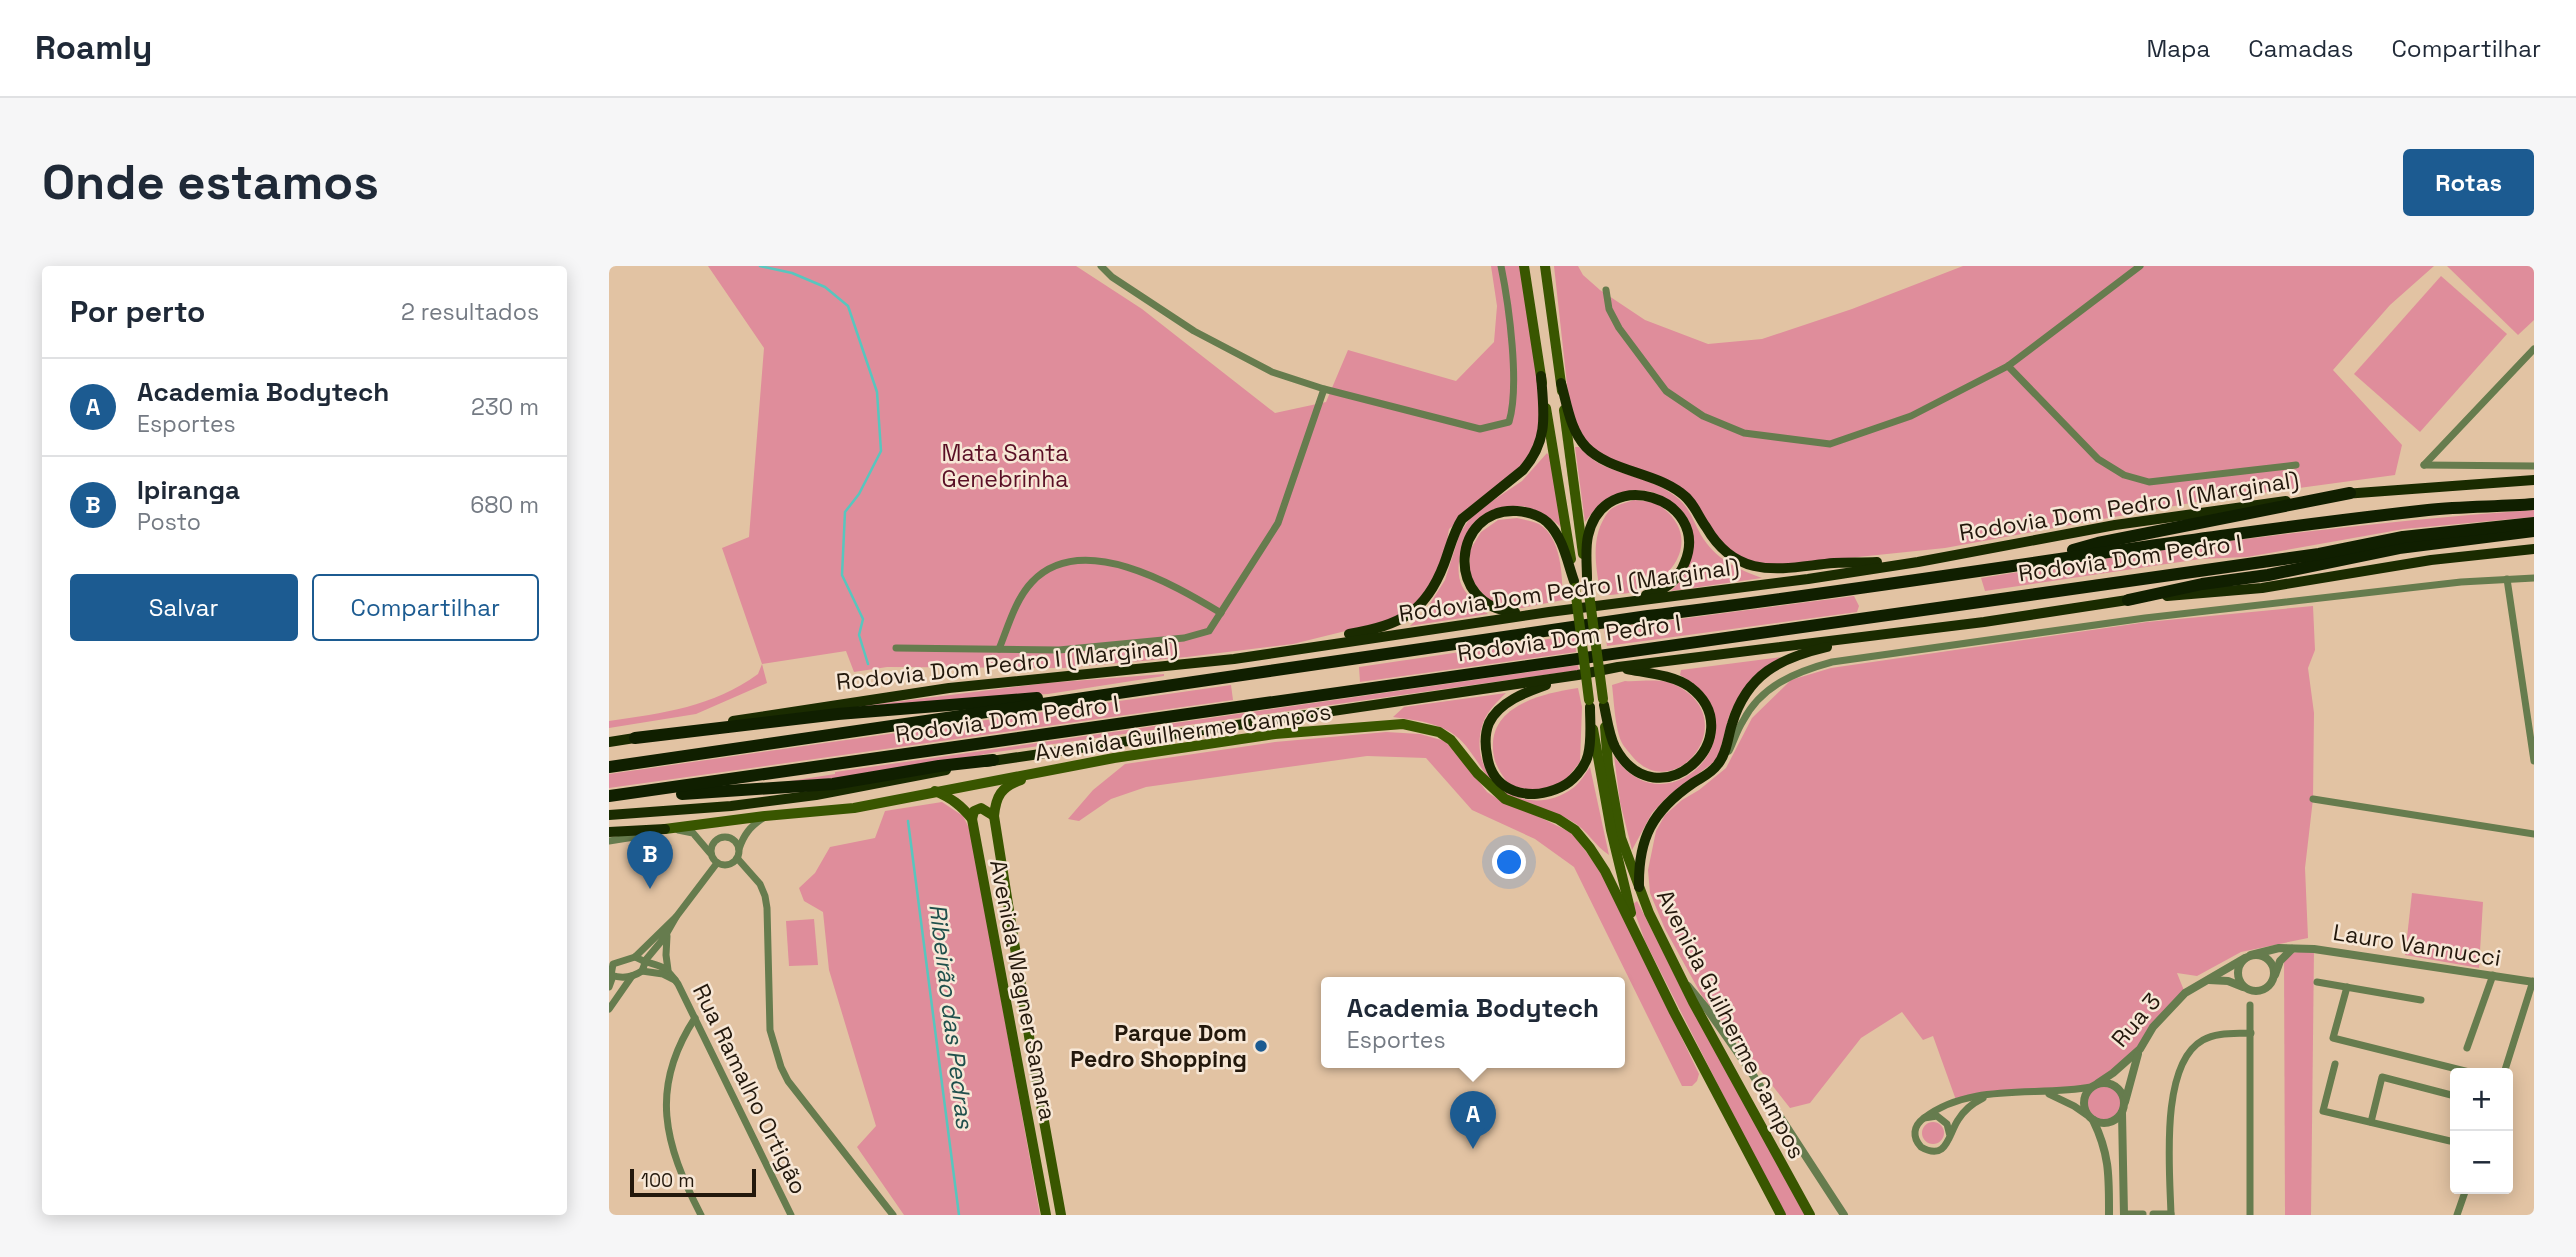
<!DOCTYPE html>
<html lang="pt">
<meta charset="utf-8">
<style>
body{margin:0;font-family:"Space Grotesk",sans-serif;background:#f6f6f7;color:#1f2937}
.controls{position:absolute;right:21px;bottom:21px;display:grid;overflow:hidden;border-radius:7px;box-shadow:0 4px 18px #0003}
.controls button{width:63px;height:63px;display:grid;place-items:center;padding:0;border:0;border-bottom:2px solid #e0e1e3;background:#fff;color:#1f2937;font:35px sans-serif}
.scale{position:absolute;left:21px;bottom:18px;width:126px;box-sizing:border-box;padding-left:7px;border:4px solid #23180c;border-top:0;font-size:19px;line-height:24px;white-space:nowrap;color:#23180c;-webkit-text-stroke:5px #f7e7d6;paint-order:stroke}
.you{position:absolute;left:901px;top:597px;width:24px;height:24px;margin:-18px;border:5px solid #fff;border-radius:50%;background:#1a73e8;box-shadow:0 0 0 10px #1a73e833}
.badge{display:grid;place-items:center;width:46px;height:46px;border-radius:50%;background:#1c5b91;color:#fff;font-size:23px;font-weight:700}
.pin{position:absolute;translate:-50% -58px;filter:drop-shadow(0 2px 4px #0008)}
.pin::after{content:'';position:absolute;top:37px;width:24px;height:21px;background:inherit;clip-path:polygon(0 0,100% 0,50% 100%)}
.popup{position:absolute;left:712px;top:711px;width:304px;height:91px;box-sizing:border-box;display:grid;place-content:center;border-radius:7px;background:#fff;filter:drop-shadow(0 2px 5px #0005);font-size:23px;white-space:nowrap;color:#747a83}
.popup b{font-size:26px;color:#1f2937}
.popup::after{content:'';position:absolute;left:50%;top:100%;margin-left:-14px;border:14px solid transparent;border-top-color:#fff}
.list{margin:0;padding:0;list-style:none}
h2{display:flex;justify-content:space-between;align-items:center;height:91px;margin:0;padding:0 28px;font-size:30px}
h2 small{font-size:23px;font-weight:400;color:#747a83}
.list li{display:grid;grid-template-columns:46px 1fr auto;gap:21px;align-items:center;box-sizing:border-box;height:98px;padding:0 28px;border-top:2px solid #e0e1e3}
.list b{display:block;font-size:26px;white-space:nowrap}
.list p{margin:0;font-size:23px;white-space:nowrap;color:#747a83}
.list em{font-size:23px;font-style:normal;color:#747a83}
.actions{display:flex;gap:14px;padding:21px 28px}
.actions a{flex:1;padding:16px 0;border:2px solid #1c5b91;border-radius:7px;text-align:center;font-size:24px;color:#1c5b91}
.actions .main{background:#1c5b91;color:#fff}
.map{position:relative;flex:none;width:1925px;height:949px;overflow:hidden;border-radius:7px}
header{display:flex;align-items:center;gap:42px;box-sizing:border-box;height:98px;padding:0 35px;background:#fff;border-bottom:2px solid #e0e1e3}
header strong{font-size:33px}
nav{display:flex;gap:38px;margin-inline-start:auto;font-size:24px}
.intro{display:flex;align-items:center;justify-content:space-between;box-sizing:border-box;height:168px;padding:0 42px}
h1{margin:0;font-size:49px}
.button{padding:18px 32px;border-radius:7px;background:#1c5b91;color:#fff;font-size:24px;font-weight:700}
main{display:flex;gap:42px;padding:0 42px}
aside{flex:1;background:#fff;border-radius:7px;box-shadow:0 4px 18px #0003}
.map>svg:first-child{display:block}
.green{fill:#df8d9b}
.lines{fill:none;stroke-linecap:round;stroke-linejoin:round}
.stream{stroke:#58c6be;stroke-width:2.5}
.minor{stroke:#667c4e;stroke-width:7}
.tertiary{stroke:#667c4e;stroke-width:8}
.secondary{stroke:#395600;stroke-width:10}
.trunk{stroke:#1a2b00;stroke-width:10}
.motorway{stroke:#101f00;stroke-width:12}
.secondary-bridge{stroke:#395600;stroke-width:10}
.poi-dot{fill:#1c5b91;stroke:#f7e7d6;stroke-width:2.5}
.labels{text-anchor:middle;stroke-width:5;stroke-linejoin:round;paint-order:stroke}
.park-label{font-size:23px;fill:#590f25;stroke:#f7e7d6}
.street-label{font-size:23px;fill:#23180c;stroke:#f7e7d6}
.poi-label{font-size:23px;font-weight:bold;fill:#23180c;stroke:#f7e7d6;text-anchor:end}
.water-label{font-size:24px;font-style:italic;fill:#1f504c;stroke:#f7e7d6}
</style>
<header>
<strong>Roamly</strong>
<nav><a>Mapa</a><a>Camadas</a><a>Compartilhar</a></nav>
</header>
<div class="intro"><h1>Onde estamos</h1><a class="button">Rotas</a></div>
<main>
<aside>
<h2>Por perto<small>2 resultados</small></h2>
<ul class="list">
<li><span class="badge">A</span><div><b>Academia Bodytech</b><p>Esportes</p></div><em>230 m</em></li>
<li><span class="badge">B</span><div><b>Ipiranga</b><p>Posto</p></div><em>680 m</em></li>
</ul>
<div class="actions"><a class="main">Salvar</a><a>Compartilhar</a></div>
</aside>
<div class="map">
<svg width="1925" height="949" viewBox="0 0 1925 949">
<rect width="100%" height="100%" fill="#e2c3a3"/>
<g class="green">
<path d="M99,0H467L533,43L666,147L717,136L739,84L847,115L885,76L888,40L882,0H910L926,68L932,175L914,204L840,263L833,303L801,349L684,378L578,391L454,402L278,401L245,406L237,385L153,398L158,417L87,448L0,462V455C55,447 103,441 149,408L153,398L113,282L140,271L155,82Z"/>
<polygon points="945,0 969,0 974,9 991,24 1036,54 1099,78 1153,73 1243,43 1354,0 1825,0 1781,39 1724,104 1793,179 1786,209 1587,236 1336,282 1153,301 1120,288 1079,234 977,181 962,155"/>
<polygon points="1838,0 1925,0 1925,54 1909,69"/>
<polygon points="1832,10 1898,68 1811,166 1745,108"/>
<path d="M966,181H970C977,187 983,194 991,198C1015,210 1044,213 1066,230C1081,241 1084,255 1092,269C1106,293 1128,303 1153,312L1062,325C1076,312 1079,300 1080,281C1080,275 1082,266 1081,259C1079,250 1071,243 1064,238C1034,211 996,227 976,256Z"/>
<path d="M938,187L942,193L953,262C942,252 927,241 910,240C900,240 888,242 879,248C859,262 842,296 853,320C859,332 870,340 879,348L801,360L817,344L836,314L851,267L864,248L913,215Z"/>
<path d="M1025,234C1033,235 1044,235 1051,240C1087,265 1074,302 1040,321C1027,328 1007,328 992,330C987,302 980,270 1000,245C1005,239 1017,237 1025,234Z"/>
<path d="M1925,244V251L1795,263L1638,291L1591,293L1376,325L1372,312C1556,282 1740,257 1925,244Z"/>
<path d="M908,252C915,254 924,255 930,258C953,272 953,310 954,334L913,342L878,334L861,311V284L872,266L889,254Z"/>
<polygon points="1245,330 1250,340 1248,346 998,380 995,363"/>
<polygon points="1704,340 1706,384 1699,402 1705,447 1704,533 1696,602 1699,672 1632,686 1588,710 1568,707 1576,727 1533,779 1489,817 1467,824 1416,826 1347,834 1324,770 1314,774 1293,746 1252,772 1201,837 1181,842 1093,730 1056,663 1041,627 1039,604 1047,565 1056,549 1073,534 1090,524 1117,502 1143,452 1182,414 1222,402 1538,356"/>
<polygon points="966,369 967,386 751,416 750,401"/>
<path d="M1172,391L1145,410L1129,431L1120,450L1109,493L1058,531L1043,547L1023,584L1011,536L1005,490C1059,570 1162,458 1071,409L1072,404Z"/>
<polygon points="969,399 970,404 387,486 267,509 175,516 226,508 226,506"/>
<polygon points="555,408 555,410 439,428 245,441 438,417"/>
<path d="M1016,415C1030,416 1052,412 1064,418C1138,451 1066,542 1023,490C1020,486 1015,481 1013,477C1006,463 1005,435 1003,419Z"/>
<polygon points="622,419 624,434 0,522 0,508"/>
<path d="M969,422L973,441L971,496L954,517L925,525L900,519C895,512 889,503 886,495C872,442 929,428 969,422Z"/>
<path d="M897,427C888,436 879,444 874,457C855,513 917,557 964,522C971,517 976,508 981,501L1000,589C986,580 978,564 964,556C945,543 909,540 894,528C878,514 870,496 857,480C839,457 811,455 784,451L795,441Z"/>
<polygon points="777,466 811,468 836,475 853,493 878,526 895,537 922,547 963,567 996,611 1090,808 1088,815 1083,820 1073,820 965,601 926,573 863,544 817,492 758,490 537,521 502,533 470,555 459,553 484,524 516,498 666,476"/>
<polygon points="333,536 354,550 362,566 431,949 295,949 248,881 267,860 220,704 214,646 195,635 190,622 206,607 221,581 266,572 276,545"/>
<polygon points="1803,627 1874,636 1870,702 1796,689"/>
<polygon points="1028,635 1081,738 1198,949 1175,949 1036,675 1023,639"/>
<polygon points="205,653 209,699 180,700 177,655"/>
<polygon points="1705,683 1702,949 1676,949 1675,689"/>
<circle cx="1495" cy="837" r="17"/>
<circle cx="1324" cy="867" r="11"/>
</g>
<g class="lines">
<g class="stream">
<polyline points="151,0 183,7 216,21 239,40 268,126 272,185 250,228 236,246 233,309 254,353 250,369 259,398"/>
<polyline points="299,555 350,949"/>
</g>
<g class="minor">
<path d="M492,0L503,11L585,65L663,106L715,123L871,163L900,156C911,120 900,39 892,0"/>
<polyline points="997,24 1000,43 1010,62 1057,125 1094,150 1135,167 1221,178 1302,150 1399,100 1531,0"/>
<polyline points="1399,100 1489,193 1515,209 1540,216 1687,199"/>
<polyline points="1815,199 1925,83"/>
<polyline points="1815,199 1925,200"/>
<polyline points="1898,313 1925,495"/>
<polyline points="287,382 450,384 575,372 600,365 669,257 715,123"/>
<path d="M390,383C399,361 406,334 423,316C472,264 564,318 612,347"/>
<path d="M1120,485C1125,475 1128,464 1134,455C1152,420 1186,406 1223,396L1536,352L1852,316L1925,312"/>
<polyline points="1704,533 1925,568"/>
<polyline points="69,564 84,567 101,587"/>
<circle cx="116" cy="585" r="14"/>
<polyline points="0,575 44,568"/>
<path d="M130,583C135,568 141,561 154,552"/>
<polyline points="128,592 151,618 156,630 158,642 161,764 172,801 179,815 284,949"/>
<polyline points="67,651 108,597"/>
<polyline points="58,670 57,689 59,704"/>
<path d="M26,691C48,703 52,693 69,718L182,949"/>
<path d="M35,696L55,672L67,651L26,691L4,698L2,709C13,713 24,711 33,705L36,697"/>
<polyline points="33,705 54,708 66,714"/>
<polyline points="1708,716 1812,734"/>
<polyline points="0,721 4,710"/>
<polyline points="1738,721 1724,772 1864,807"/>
<polyline points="0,743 23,710"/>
<path d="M86,752C40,822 55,878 92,949"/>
<polyline points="1858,782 1884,709"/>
<polyline points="1726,798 1714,845 1841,875"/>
<polyline points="1895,807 1924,715"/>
<polyline points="1440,828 1465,840 1478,849"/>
<path d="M1315,852C1362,816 1428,831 1482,821"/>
<polyline points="1762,856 1773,811 1846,830"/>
<path d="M1341,870L1338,858L1328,850L1315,852C1304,860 1303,871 1312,881C1338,896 1339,869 1349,854C1355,844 1364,837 1374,832"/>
<polyline points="1515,948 1534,948"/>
<polyline points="1544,948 1562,948"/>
<path d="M1562,949C1561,906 1550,798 1594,774C1608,766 1626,768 1642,767"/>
<polyline points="1641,949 1641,739"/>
<polyline points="1848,949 1857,923"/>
</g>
<g class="tertiary">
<circle cx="1647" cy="707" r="18"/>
<polyline points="1642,689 1670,682 1705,683 1925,716"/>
<polyline points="1666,709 1671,695 1683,683"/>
<polyline points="1600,714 1619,715 1634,721"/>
<polyline points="1079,720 1098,743 1136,797 1235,949"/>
<circle cx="1495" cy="837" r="20"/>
<polyline points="1489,817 1504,807 1531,783 1544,761 1576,727 1636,692"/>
<polyline points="1516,836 1529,788"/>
<polyline points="1513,847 1515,949"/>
<path d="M1484,854C1501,889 1500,911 1500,949"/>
</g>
<g class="secondary">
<polyline points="915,0 933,117"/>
<polyline points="936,0 953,125"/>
<polyline points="937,142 962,293"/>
<polyline points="955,144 974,288"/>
<polyline points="996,461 999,499 1012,572 1040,647 1084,736 1201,949"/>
<polyline points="984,463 1002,564 1022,647"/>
<path d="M412,514C392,521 387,530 385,550L423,789L452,949"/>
<path d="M326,525C342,532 352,539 363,553L437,949"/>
<polyline points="363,553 365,545 372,542 385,550"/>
<polyline points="56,563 156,550 245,542 505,492 666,468 794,458 830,466 842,474 868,507 896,533 949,553 966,564 981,582 996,605 1065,746 1172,949"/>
</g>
<g class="trunk">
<path d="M952,117C958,138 961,164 977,181C1000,205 1045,206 1072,227C1084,235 1089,250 1097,261C1108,280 1124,295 1145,300C1171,306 1199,299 1225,297C1239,296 1253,297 1268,296"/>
<polyline points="1735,228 1925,214"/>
<path d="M978,313C978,299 976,283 979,270C995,197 1102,232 1076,296C1069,315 1056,324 1037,329"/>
<polyline points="1558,330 1653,322 1822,294 1925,283"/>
<path d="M906,346C834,341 843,241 908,245C919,246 929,248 938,256C954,271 958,295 965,315"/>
<path d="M740,368C789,360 816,348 835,298C841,282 844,267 853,253L914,204C940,174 935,147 932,110"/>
<path d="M937,419C917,426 890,436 880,457C876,467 876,479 878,489C883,527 921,536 952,521C963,516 976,502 979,489C983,474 981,456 981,441"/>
<path d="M995,439C998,453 1000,469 1006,481C1048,559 1145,470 1081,421C1064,409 1038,407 1018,403"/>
<polyline points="124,455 340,422 625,393 940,346 1199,313 1309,296 1506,259 1677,235"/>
<polyline points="0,476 32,471"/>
<polyline points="376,496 969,409 1009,401 1375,356 1525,333"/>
<polyline points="0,549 122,540 207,529 337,504"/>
<polyline points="0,566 56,563"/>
<path d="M1030,621C1029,573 1043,545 1084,517C1093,511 1102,508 1109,498C1118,487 1119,470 1123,458C1138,408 1171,392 1218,381"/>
</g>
<g class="motorway">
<polyline points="1464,284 1489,277 1741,227"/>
<polyline points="1519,334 1593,318 1659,309 1790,282 1925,265"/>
<polyline points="26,472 229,448 428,432"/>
<path d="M0,501L1039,350C1300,319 1558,273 1819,244C1854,240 1890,241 1925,238"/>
<polyline points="73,528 224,518 330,500 384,494"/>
<polyline points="0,530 1710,288 1794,271 1925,257"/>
</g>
<g class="secondary-bridge">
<polyline points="979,320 994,433"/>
<polyline points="966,322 980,434"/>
</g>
</g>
<circle class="poi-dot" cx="652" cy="780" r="7"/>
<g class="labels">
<g class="park-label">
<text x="396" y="195">Mata Santa<tspan x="396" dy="26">Genebrinha</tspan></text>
</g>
<g class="street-label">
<text transform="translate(1520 240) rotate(-9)" y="8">Rodovia Dom Pedro I (Marginal)</text>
<text transform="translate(1521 292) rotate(-8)" y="8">Rodovia Dom Pedro I</text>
<text transform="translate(960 324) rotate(-8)" y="8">Rodovia Dom Pedro I (Marginal)</text>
<text transform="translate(960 372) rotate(-8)" y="8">Rodovia Dom Pedro I</text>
<text transform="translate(398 398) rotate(-6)" y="8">Rodovia Dom Pedro I (Marginal)</text>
<text transform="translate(398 453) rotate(-8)" y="8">Rodovia Dom Pedro I</text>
<text transform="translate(574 466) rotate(-8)" y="8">Avenida Guilherme Campos</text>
<text transform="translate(1808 679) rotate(9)" y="8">Lauro Vannucci</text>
<text transform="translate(414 724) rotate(79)" y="8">Avenida Wagner Samara</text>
<text transform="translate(1527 754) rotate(-50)" y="8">Rua 3</text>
<text transform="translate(1122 758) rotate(63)" y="8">Avenida Guilherme Campos</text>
<text transform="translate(141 823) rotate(64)" y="8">Rua Ramalho Ortigão</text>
</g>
<g class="poi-label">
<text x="638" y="775">Parque Dom<tspan x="638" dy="26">Pedro Shopping</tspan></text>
</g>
<g class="water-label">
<text transform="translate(342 750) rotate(83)" y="8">Ribeirão das Pedras</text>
</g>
</g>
</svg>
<div class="controls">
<button>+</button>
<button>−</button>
</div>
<div class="scale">100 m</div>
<div class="you"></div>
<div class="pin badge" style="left:864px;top:883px">A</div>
<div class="popup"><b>Academia Bodytech</b>Esportes</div>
<div class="pin badge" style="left:41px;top:623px">B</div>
</div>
</main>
